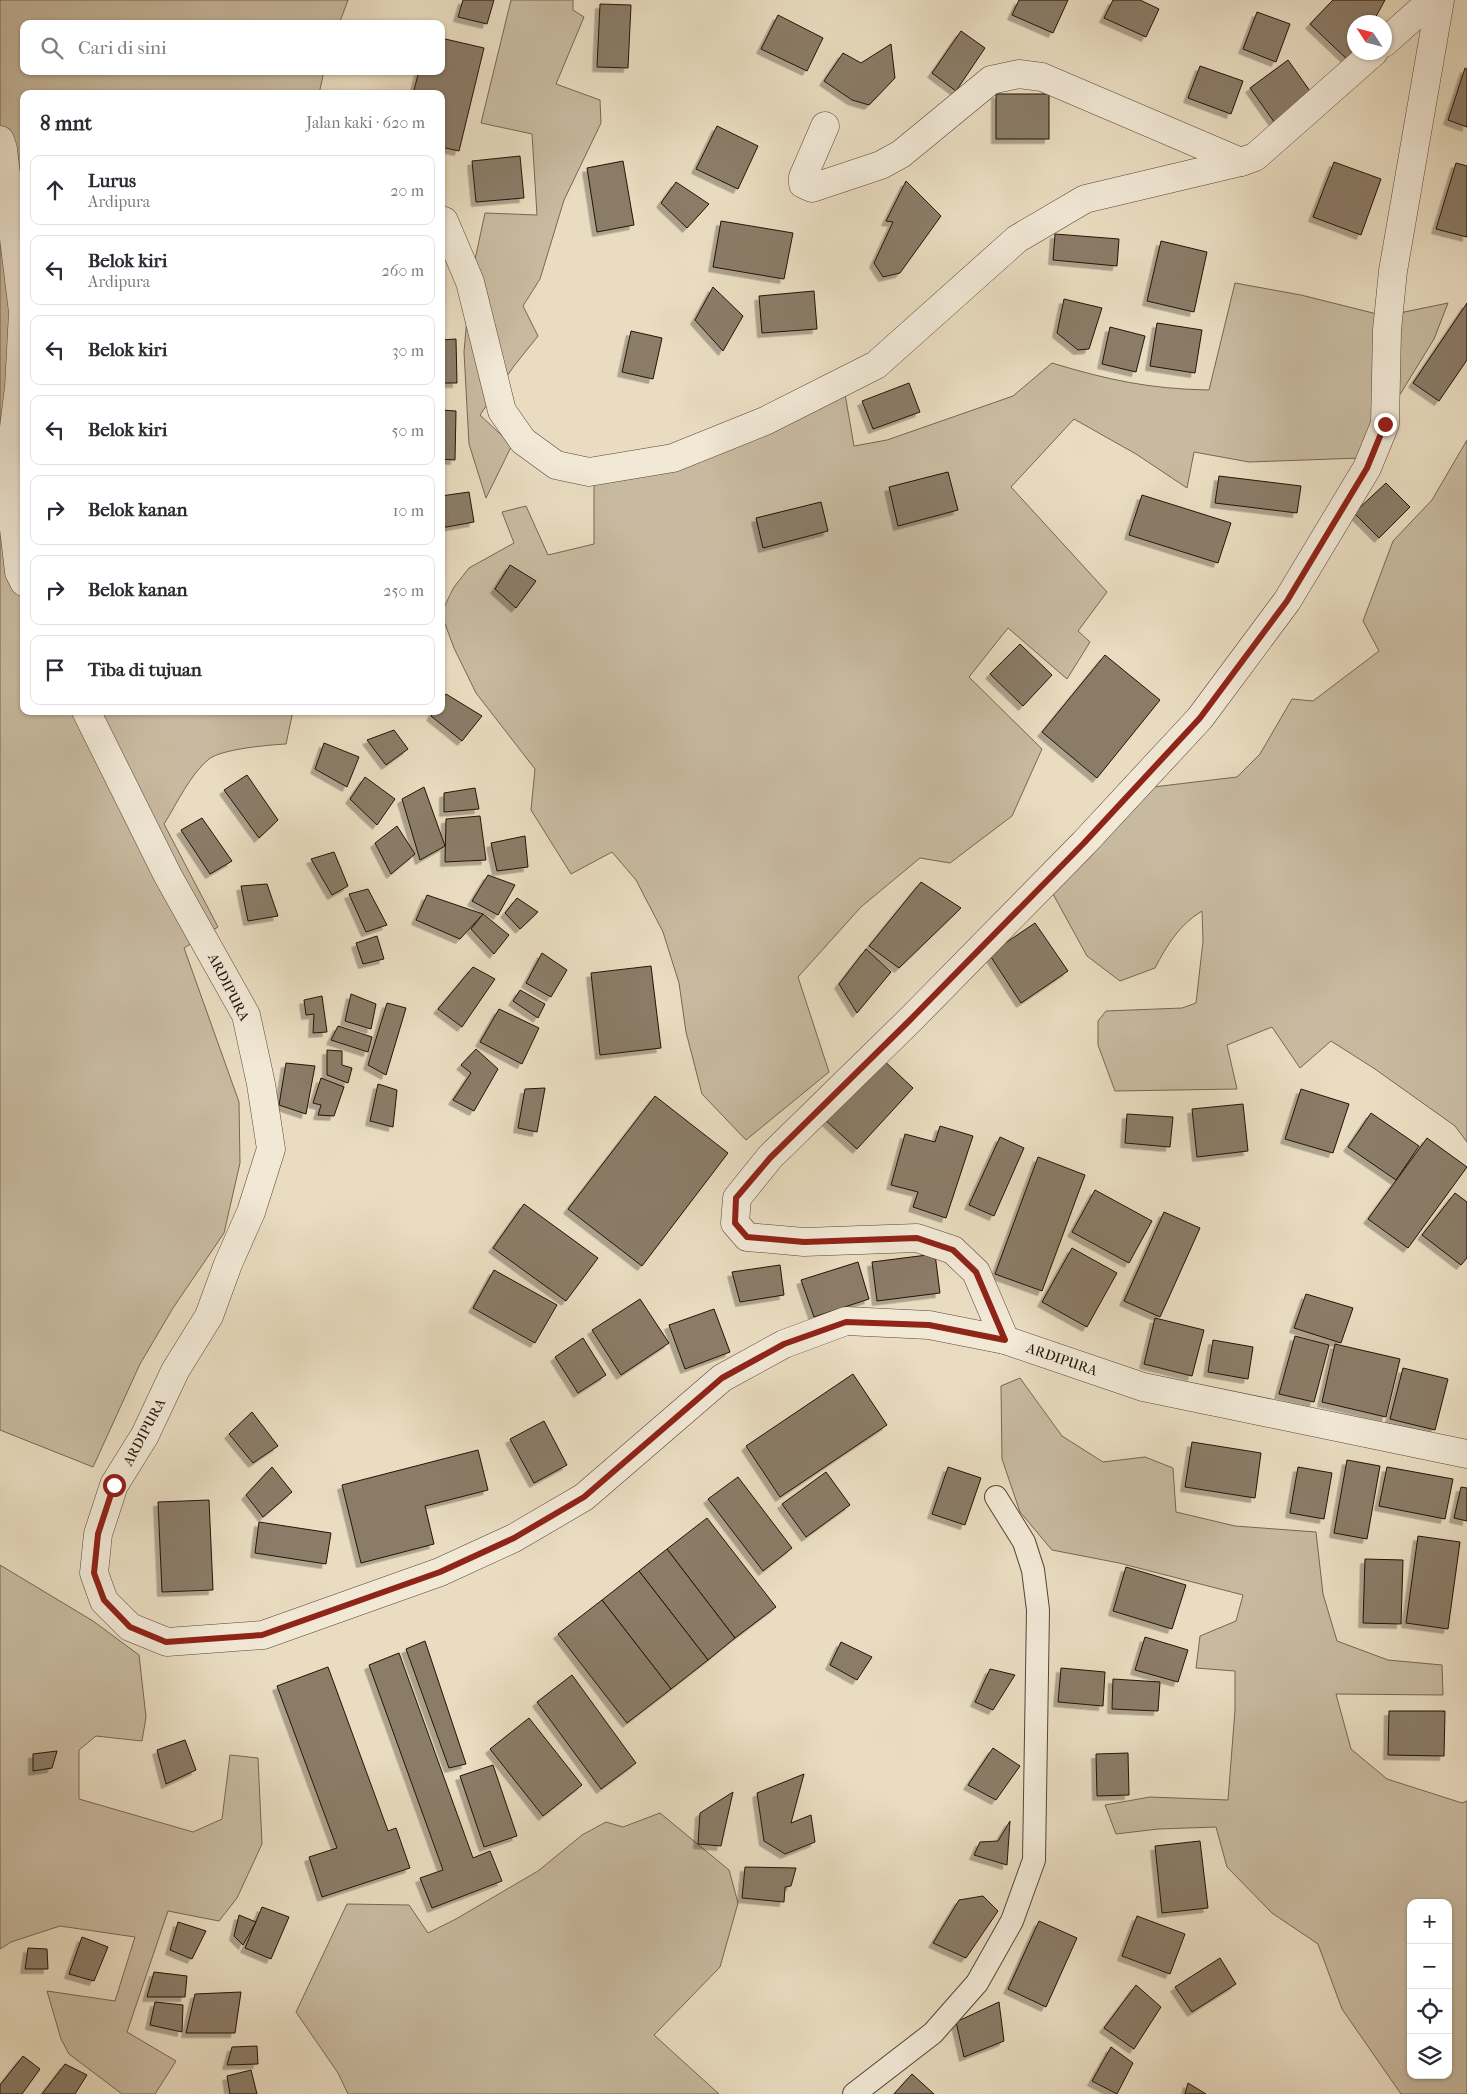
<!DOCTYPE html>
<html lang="id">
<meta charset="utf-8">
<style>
body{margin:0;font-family:"IM FELL French Canon",serif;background:#f7f7f7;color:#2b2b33}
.controls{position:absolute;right:15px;bottom:15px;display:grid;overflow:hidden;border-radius:10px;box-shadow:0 1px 4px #0004}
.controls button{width:45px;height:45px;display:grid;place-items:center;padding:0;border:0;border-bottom:1px solid #e1e1e2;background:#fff;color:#2b2b33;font:25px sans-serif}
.compass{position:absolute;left:1347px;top:15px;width:45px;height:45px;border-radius:50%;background:#fff;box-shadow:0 1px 4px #0004;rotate:306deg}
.stop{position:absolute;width:15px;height:15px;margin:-11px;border:4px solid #8f2418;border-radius:50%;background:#fff}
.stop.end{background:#8f2418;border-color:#fff;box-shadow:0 1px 5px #0008}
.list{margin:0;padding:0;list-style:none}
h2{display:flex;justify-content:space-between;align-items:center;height:65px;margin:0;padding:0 20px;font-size:21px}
h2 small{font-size:16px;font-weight:400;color:#7c7c81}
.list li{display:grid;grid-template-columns:32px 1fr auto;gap:15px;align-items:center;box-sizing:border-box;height:70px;margin:0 10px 10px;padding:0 10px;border:1px solid #e1e1e2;border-radius:10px}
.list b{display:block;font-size:19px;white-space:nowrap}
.list p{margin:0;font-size:16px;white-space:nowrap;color:#7c7c81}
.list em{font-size:16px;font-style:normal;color:#7c7c81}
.icon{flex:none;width:28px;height:28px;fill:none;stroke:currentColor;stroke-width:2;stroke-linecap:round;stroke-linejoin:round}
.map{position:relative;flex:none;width:1467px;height:2094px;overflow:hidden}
.search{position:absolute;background:#fff;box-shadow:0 1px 4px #0004;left:20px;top:20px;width:425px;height:55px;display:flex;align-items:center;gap:12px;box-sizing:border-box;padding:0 18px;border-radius:10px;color:#7c7c81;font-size:19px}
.panel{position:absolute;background:#fff;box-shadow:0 1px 4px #0004;left:20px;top:90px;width:425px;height:625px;border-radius:10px}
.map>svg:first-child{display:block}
.green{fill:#c8baa0;stroke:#776653;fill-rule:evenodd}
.building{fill:#8b7b67;stroke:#261206;filter:url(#shadow)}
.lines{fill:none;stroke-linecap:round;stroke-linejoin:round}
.pedestrian-casing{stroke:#574434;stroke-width:24}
.minor-casing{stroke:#574434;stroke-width:29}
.tertiary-casing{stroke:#574434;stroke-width:29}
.pedestrian{stroke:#f1e8d6;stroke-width:22}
.minor{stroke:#f1e8d6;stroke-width:28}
.tertiary{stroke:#f1e8d6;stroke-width:28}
.route{stroke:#8f2418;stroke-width:6}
.labels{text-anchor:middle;stroke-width:5;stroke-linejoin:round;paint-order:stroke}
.street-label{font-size:14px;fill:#261206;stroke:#f1e8d6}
</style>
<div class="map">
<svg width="1467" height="2094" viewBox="0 0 1467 2094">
<defs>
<filter id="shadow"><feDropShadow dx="-4.5" dy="4.5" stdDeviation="0" flood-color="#0004"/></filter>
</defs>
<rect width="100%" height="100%" fill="#e9dcc0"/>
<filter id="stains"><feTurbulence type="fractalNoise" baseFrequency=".004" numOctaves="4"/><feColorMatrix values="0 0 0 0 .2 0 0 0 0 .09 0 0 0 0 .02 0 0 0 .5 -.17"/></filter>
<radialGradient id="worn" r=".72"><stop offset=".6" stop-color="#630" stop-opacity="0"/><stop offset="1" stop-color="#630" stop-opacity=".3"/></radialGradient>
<g class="green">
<path d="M0,0H348L339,24H24V71H324L319,94H24V711H293L286,744C268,745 222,749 209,759C191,773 176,805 164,824L218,927L184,948L239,1102L240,1163L224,1233L173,1308L140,1364L93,1467L0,1430Z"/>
<polygon points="511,0 573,0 573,10 584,17 556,84 600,100 601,123 564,200 540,279 523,306 538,336 514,366 480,415 512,445 486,498 469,444 464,352 470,283 485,213 537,215 532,134 481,123"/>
<path d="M1235,283L1301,295L1385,316L1448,303L1434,339L1361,458L1249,462L1194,452L1187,488L1136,454L1074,419L1011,487L1107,592L1078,631L1090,642L1067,679L1008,628L969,677L1042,749L1012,816L950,863L920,858L861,907L798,977L829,1072L746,1140L702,1094L686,1032L679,983L663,932L636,880L612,852L571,874L531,810L535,769L476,693L454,648L441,613L454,587L469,568L514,543L502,512L526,506L548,555L594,544V468L845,394L854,446L887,440L1013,396L1052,363C1108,380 1150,389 1209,390Z"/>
<path d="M1467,440V1142L1455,1126L1375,1069L1331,1041L1300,1068L1272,1027L1227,1045L1237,1089L1115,1091L1098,1045V1021L1106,1011L1182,1008L1196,1003L1203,941L1202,911C1179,925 1167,945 1155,968L1120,981L1087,956L1053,894L1066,870L1153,787L1237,777L1260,754L1292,699L1313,701L1379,651L1363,621L1393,541L1432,500Z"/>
<path d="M1020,1378L1062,1436L1103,1462L1145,1457L1173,1468L1176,1512L1235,1526L1316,1532L1323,1594L1337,1641L1388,1660L1442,1665L1443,1695L1336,1694L1351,1749L1387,1779L1462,1803L1467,1801V2094H1401L1342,2009L1318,1944L1272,1913L1227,1867L1216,1827L1158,1829L1116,1834L1105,1805L1150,1797L1228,1800L1235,1710V1671L1196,1668L1200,1636L1236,1621L1243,1595L1119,1563L1052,1550L1020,1512L1002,1459L1001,1386ZM1411,1903H1448V2075H1411Z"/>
<polygon points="0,1565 93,1621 139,1655 146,1717 142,1741 96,1736 79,1750 79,1799 193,1832 222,1819 230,1755 258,1758 262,1844 237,1898 219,1921 168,1911 127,2032 176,2061 155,2094 122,2094 69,2054 61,2039 47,1991 115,2001 135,1937 60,1926 11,1942 0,1949"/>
<polygon points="660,1813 729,1870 738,1903 720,1967 654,2035 719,2094 348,2094 338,2073 296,2012 347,1904 409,1905 428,1933 456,1919 538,1871 582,1835 606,1822 623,1827"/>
</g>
<g class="building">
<polygon points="463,0 494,0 487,24 458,17"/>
<polygon points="1019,0 1068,0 1053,33 1012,15"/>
<polygon points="1113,0 1140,0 1159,9 1146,37 1104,18"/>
<polygon points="1333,0 1385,0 1373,22 1354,22 1354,52 1351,63 1310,24"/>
<polygon points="600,4 631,5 628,68 597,67"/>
<polygon points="1257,12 1290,24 1276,62 1243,49"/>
<polygon points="778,15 823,38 807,71 761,49"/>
<polygon points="961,31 985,48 956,91 932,73"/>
<polygon points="441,38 484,48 459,151 441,147 441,94 413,94 419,71 441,71"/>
<polygon points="891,44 895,78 869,105 852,100 824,81 843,53 861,63"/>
<polygon points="1288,60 1315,98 1277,126 1250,88"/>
<polygon points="1200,66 1243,81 1231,114 1188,98"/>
<polygon points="1465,68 1467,69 1467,127 1448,120"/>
<rect x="996" y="94" width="53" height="45"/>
<polygon points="717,126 758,146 738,189 696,169"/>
<polygon points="520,156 524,198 476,202 472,161"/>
<polygon points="623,161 634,225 597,232 587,168"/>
<polygon points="1334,162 1381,179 1361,235 1313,217"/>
<polygon points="1456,163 1467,166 1467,237 1436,229"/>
<polygon points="906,181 941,216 900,273 883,277 874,263 893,222 886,221"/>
<polygon points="676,182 709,204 687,228 661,203"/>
<polygon points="721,221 793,233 784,279 713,267"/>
<polygon points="1055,234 1119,239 1117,266 1053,260"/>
<polygon points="1161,241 1207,252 1194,312 1147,301"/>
<polygon points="713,287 743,316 723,351 695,320"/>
<polygon points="814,291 817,329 762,333 759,296"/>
<polygon points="1064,299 1102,308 1089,349 1078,350 1057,333"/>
<polygon points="1467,303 1467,360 1439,401 1413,383"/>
<polygon points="1157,323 1202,330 1195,373 1150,366"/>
<polygon points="1110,327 1145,336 1136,372 1102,364"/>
<polygon points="631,331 662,338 653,379 622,372"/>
<polygon points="456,339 457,383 441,383 441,340"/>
<polygon points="909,383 920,412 873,429 862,401"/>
<polygon points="441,410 456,411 455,460 441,459"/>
<polygon points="948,472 958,510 898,526 889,487"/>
<polygon points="1219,476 1301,486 1297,513 1215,503"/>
<polygon points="1386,483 1410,507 1379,538 1354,513"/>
<polygon points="469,492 474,522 441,528 441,496"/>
<polygon points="1142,495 1231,523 1218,563 1129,535"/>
<polygon points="821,502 828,531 763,548 756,518"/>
<polygon points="510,565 536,581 516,608 495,589"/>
<polygon points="1020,644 1052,675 1023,706 990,674"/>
<polygon points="1105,655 1160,700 1097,778 1042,732"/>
<polygon points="446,694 482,716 462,741 431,716 434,711 441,711 441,700"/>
<polygon points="394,730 408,749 386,765 367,740"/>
<polygon points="324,743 359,757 347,787 315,769"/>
<polygon points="247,775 278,820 259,838 224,790"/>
<polygon points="365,777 395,799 377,825 350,799"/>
<polygon points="424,787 445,846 420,860 402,799"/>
<polygon points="475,788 479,809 444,812 444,793"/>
<polygon points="480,816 486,860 445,862 446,819"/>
<polygon points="202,818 232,861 210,874 181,830"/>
<polygon points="397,826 415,854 391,874 375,843"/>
<polygon points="525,836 528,867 497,871 491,843"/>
<polygon points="334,852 348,886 332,895 311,859"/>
<polygon points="488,875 515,885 498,915 472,901"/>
<polygon points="921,882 961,908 899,968 869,946"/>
<polygon points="267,884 278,916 248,921 241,886"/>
<polygon points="368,889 387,925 366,932 349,894"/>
<polygon points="427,895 483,914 460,939 416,920"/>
<polygon points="517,898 538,912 520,929 505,913"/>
<polygon points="483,914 509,935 494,954 471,929"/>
<polygon points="1035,923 1068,971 1021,1003 989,954"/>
<polygon points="377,936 384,959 363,964 356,943"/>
<polygon points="866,949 891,972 857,1013 839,984"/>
<polygon points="542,953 567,970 551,997 526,983"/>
<polygon points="651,966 661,1048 600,1055 591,973"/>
<polygon points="473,967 495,979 462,1027 438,1009"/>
<polygon points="520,990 545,1004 538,1018 513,1001"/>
<polygon points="351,994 376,1004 371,1029 345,1021"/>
<polygon points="322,996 327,1032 313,1033 314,1014 306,1015 304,1000"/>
<polygon points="387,1003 406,1008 386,1075 368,1065"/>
<polygon points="499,1009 539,1028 522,1064 480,1042"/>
<polygon points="338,1026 372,1037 368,1052 331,1040"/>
<polygon points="476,1049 498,1069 474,1111 453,1100 471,1073 461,1065"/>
<polygon points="327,1050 342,1051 342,1065 352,1068 348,1083 327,1075"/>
<polygon points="879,1056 913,1088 857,1149 823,1118"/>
<polygon points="286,1063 315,1066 306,1114 279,1105"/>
<polygon points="321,1078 344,1087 334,1116 318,1115 321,1105 313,1103"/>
<polygon points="378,1084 397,1090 393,1127 370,1121"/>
<polygon points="545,1088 537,1132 518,1128 525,1089"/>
<polygon points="1301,1089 1349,1104 1333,1153 1285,1139"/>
<polygon points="655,1096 728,1153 642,1266 568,1209"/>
<polygon points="1243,1104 1248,1151 1197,1157 1192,1109"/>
<polygon points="1371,1113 1419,1146 1396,1180 1348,1147"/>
<polygon points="1127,1114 1173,1117 1170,1147 1125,1143"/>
<polygon points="940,1126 973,1136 946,1218 913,1207 918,1192 891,1185 905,1134 935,1142"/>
<polygon points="1000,1137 1024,1148 994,1216 969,1205"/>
<polygon points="1427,1138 1467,1167 1408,1248 1368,1219"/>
<polygon points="1038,1157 1085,1175 1042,1291 995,1274"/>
<polygon points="1095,1190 1152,1221 1129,1263 1072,1232"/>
<polygon points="1455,1193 1467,1202 1467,1258 1461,1265 1422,1235"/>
<polygon points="524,1204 598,1258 566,1301 493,1248"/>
<polygon points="1164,1212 1200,1228 1160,1317 1124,1301"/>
<polygon points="1072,1248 1117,1273 1087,1327 1042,1302"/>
<polygon points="935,1254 940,1293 877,1301 872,1262"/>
<polygon points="858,1262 869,1299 814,1317 801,1280"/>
<polygon points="780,1265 784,1295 740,1302 732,1272"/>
<polygon points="494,1270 557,1305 535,1343 473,1308"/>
<polygon points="1306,1294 1353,1308 1341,1343 1294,1328"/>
<polygon points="640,1299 669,1343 621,1375 592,1330"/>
<polygon points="714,1309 730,1352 685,1369 669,1325"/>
<polygon points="1155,1318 1204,1330 1192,1376 1144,1364"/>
<polygon points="1295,1336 1329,1345 1314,1402 1279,1394"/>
<polygon points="583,1338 606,1375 578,1393 555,1357"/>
<polygon points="1213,1340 1253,1347 1248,1379 1208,1372"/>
<polygon points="1335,1344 1400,1359 1386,1417 1322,1402"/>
<polygon points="1403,1368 1448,1379 1435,1430 1390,1419"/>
<polygon points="853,1374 887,1425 780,1497 746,1446"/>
<polygon points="252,1412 278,1446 253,1463 229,1434"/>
<polygon points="544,1421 567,1465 534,1483 510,1439"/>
<polygon points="1192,1442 1261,1453 1255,1498 1185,1487"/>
<polygon points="478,1450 488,1490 425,1506 434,1544 361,1563 342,1485"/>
<polygon points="1347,1460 1380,1466 1367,1539 1334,1533"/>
<polygon points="272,1467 292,1492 263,1517 246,1495"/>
<polygon points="948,1467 981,1478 965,1525 932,1514"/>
<polygon points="1298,1467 1332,1473 1324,1519 1290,1513"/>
<polygon points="1387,1467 1453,1479 1445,1519 1379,1506"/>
<polygon points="826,1472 850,1505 806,1537 782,1504"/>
<polygon points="738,1477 792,1548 763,1571 708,1499"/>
<polygon points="1461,1487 1467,1488 1467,1521 1454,1518"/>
<polygon points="209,1500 213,1590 162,1592 158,1502"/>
<polygon points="707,1518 776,1607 735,1638 667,1549"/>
<polygon points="259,1522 331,1533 326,1564 255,1553"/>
<polygon points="1418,1536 1460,1542 1448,1629 1406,1623"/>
<polygon points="667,1549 735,1638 708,1660 639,1571"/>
<polygon points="1365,1559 1403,1560 1401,1624 1363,1623"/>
<polygon points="1126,1567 1186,1585 1172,1629 1113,1611"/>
<polygon points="639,1571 708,1660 671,1689 602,1600"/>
<polygon points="602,1600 671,1689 627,1723 558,1634"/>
<polygon points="1145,1637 1188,1650 1178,1682 1135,1670"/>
<polygon points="425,1641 466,1764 449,1768 406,1649"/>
<polygon points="841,1642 872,1657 857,1680 830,1665"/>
<polygon points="399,1653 473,1858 490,1851 502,1881 432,1908 420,1878 443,1870 369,1665"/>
<polygon points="328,1667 388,1831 396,1828 410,1868 322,1897 309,1857 337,1848 277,1686"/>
<polygon points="1061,1668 1105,1672 1103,1706 1058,1702"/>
<polygon points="990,1669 1015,1675 993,1710 975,1702"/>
<polygon points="572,1675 636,1763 601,1789 537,1702"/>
<polygon points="1113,1679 1160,1682 1158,1711 1112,1709"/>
<polygon points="1389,1711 1445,1711 1444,1756 1388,1755"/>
<polygon points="529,1718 582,1785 543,1816 490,1749"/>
<polygon points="185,1740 196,1770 166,1784 157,1750"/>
<polygon points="993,1748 1020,1766 996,1800 968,1785"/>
<polygon points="57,1751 52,1768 33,1771 33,1754"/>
<polygon points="1128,1753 1129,1795 1097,1796 1096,1754"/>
<polygon points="493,1765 517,1836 484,1847 460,1776"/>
<polygon points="804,1774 791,1823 811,1815 815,1842 785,1854 764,1841 757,1793"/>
<polygon points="733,1792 721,1846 698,1844 700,1813"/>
<polygon points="1010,1821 1007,1865 974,1855 980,1842 998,1841"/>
<polygon points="1200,1841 1208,1908 1162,1913 1155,1846"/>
<polygon points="745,1867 796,1868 791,1886 785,1887 784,1902 742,1898"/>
<polygon points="983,1896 998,1911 966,1958 933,1943 959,1900"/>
<polygon points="262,1907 289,1917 271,1959 245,1948"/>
<polygon points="239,1915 256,1922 243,1945 234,1936"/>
<polygon points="1137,1916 1185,1934 1170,1974 1122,1956"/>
<polygon points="1039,1921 1077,1938 1046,2007 1008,1989"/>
<polygon points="178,1922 206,1931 192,1959 170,1950"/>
<polygon points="82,1937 108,1947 94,1981 69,1974"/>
<polygon points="28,1948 47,1949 48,1969 25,1969"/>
<polygon points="1220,1958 1236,1984 1192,2012 1175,1987"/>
<polygon points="154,1972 187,1976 185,1997 147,1997"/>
<polygon points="1136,1985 1161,2007 1134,2049 1104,2028"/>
<polygon points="241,1992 235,2033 186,2033 195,1994"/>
<polygon points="155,2002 183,2005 182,2032 150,2025"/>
<polygon points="999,2002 1004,2041 964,2057 956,2022"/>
<polygon points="257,2046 258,2064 227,2065 232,2047"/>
<polygon points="1111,2047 1133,2063 1117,2094 1092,2081"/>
<polygon points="23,2056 40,2069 22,2094 0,2094 0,2085"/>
<polygon points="65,2064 87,2075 75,2094 42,2094"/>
<polygon points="251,2070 257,2094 230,2094 227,2076"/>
<polygon points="912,2074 934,2094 894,2094"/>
<polygon points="1188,2083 1206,2094 1185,2094"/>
</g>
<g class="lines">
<g class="pedestrian-casing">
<polyline id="pedestrian" points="854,2094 933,2033 977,1983 1012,1921 1034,1860 1038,1610 1033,1570 1024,1542 996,1497"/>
</g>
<g class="minor-casing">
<g id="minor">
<polyline points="1384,43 1432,0"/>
<polyline points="825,126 803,177 803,184 812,188 881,165 901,154 991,80 1019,74 1042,77 1241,162"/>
<polyline points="441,220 444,221 470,282 502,411 523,441 556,465 589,472 673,458 765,421 876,365 1017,239 1085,199 1241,162 1255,157 1374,52"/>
<polyline points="1005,1340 976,1272 953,1250 917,1238 804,1242 747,1237 735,1223 737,1198 770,1157 909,1021 1084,843 1200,718 1287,601 1367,468 1385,424 1387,330 1393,271 1440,0"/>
</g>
</g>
<g class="tertiary-casing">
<g id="tertiary">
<polyline points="0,140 3,149 23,312 19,387 11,452 12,512 19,572 24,582"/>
<polyline points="86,711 168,876 246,1015 261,1084 271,1149 251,1212 228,1264 209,1316 175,1371 145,1435 114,1485 98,1534 94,1573 104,1601 130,1627 167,1642 263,1635 440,1572 514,1538 584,1497 722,1378 784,1344 846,1321 929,1325 1005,1340 1143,1387 1467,1454"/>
</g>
</g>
<use href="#pedestrian" class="pedestrian"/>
<use href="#minor" class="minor"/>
<use href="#tertiary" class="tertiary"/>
</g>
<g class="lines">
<polyline class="route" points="114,1485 98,1534 94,1573 104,1600 130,1627 166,1642 262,1635 440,1572 514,1538 584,1497 722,1378 784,1344 846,1322 929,1325 1005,1340 976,1272 953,1250 917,1238 804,1242 747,1237 735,1223 736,1198 770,1158 909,1021 1084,843 1200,718 1287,601 1367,468 1385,424"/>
</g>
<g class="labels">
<g class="street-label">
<text transform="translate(229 987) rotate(63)" y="5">ARDIPURA</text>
<text transform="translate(1062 1359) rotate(19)" y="5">ARDIPURA</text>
<text transform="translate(144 1432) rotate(-62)" y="5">ARDIPURA</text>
</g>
</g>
<rect width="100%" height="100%" filter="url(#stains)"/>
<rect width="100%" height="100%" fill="url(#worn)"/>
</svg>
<div class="controls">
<button>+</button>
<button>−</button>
<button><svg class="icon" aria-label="locate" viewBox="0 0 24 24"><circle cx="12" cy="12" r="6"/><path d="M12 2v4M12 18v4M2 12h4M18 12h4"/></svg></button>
<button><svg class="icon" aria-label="layers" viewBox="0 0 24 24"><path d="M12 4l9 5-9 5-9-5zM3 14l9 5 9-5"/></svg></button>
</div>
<svg class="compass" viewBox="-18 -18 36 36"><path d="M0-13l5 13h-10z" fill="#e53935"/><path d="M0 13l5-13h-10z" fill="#7c7c81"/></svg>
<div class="stop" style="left:114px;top:1485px"></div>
<div class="stop end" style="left:1385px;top:424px"></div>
<div class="search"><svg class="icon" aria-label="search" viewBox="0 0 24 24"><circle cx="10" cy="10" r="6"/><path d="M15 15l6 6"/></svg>Cari di sini</div>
<section class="panel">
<h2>8 mnt<small>Jalan kaki · 620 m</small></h2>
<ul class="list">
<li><svg class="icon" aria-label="ahead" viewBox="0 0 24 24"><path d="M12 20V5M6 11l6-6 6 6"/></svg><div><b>Lurus</b><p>Ardipura</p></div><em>20 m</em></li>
<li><svg class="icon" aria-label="left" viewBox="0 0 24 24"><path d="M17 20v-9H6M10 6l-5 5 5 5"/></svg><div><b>Belok kiri</b><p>Ardipura</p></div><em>260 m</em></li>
<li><svg class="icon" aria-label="left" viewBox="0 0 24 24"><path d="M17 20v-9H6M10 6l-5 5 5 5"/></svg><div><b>Belok kiri</b></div><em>30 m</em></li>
<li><svg class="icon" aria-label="left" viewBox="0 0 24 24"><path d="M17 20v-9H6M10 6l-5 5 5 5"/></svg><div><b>Belok kiri</b></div><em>50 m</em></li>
<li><svg class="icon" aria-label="right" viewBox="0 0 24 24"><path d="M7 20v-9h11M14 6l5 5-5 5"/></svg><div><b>Belok kanan</b></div><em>10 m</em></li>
<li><svg class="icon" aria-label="right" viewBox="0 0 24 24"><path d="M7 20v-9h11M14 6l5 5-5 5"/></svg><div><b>Belok kanan</b></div><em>250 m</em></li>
<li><svg class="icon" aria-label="arrive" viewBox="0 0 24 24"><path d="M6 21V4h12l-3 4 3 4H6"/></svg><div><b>Tiba di tujuan</b></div></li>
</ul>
</section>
</div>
